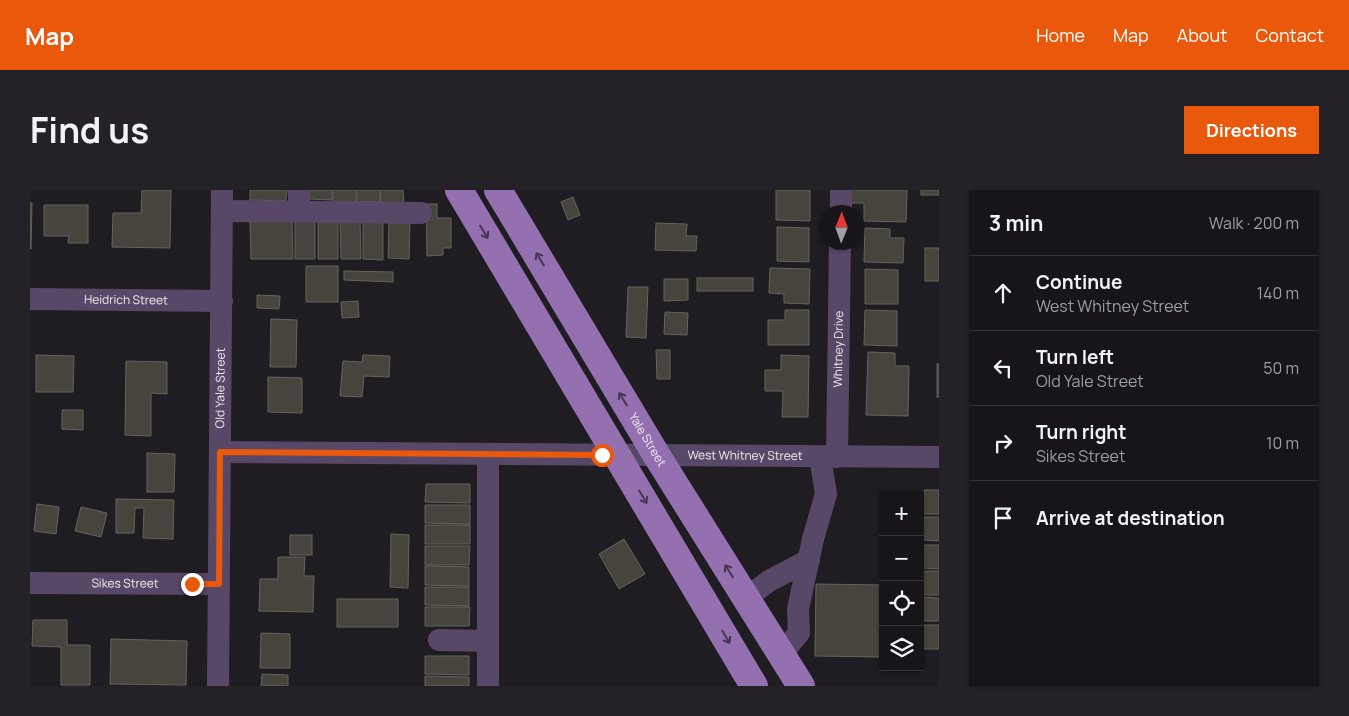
<!DOCTYPE html>
<meta charset="utf-8">
<style>
body{margin:0;font-family:Manrope,sans-serif;background:#242227;color:#f1f3f6}
.controls{position:absolute;right:15px;bottom:15px;display:grid;overflow:hidden;border-radius:0px;box-shadow:0 1px 4px #0004}
.controls button{width:45px;height:45px;display:grid;place-items:center;padding:0;border:0;border-bottom:1px solid #363439;background:#17151a;color:#f1f3f6;font:25px sans-serif}
.compass{position:absolute;left:789px;top:15px;width:45px;height:45px;border-radius:50%;background:#17151a;box-shadow:0 1px 4px #0004;rotate:1deg}
.stop{position:absolute;width:15px;height:15px;margin:-11px;border:4px solid #ea580c;border-radius:50%;background:#fff}
.stop.end{background:#ea580c;border-color:#fff;box-shadow:0 1px 5px #0008}
.list{margin:0;padding:0;list-style:none}
h2{display:flex;justify-content:space-between;align-items:center;height:65px;margin:0;padding:0 20px;font-size:21px}
h2 small{font-size:16px;font-weight:400;color:#9e9fa2}
.list li{display:grid;grid-template-columns:32px 1fr auto;gap:15px;align-items:center;box-sizing:border-box;height:75px;padding:0 20px;border-top:1px solid #363439}
.list b{display:block;font-size:19px;white-space:nowrap}
.list p{margin:0;font-size:16px;white-space:nowrap;color:#9e9fa2}
.list em{font-size:16px;font-style:normal;color:#9e9fa2}
.icon{flex:none;width:28px;height:28px;fill:none;stroke:currentColor;stroke-width:2;stroke-linecap:round;stroke-linejoin:round}
.map{position:relative;flex:none;width:909px;height:496px;overflow:hidden;border-radius:0px}
header{display:flex;align-items:center;gap:30px;box-sizing:border-box;height:70px;padding:0 25px;background:#ea580c;color:#fff}
header strong{font-size:24px}
nav{display:flex;gap:28px;margin-inline-start:auto;font-size:18px}
.intro{display:flex;align-items:center;justify-content:space-between;box-sizing:border-box;height:120px;padding:0 30px}
h1{margin:0;font-size:35px}
.button{padding:12px 22px;border-radius:0px;background:#ea580c;color:#fff;font-size:18px;font-weight:700}
main{display:flex;gap:30px;padding:0 30px}
aside{flex:1;background:#17151a;border-radius:0px;box-shadow:0 1px 4px #0004}
.map>svg:first-child{display:block}
.building{fill:#47433d;stroke:#67635c}
.lines{fill:none;stroke-linecap:round;stroke-linejoin:round}
.minor{stroke:#584867;stroke-width:22}
.major{stroke:#9470b0;stroke-width:28}
.oneway{stroke:#473654}
.route{stroke:#ea580c;stroke-width:6}
.labels{text-anchor:middle;stroke-width:4;stroke-linejoin:round;paint-order:stroke}
.street-label{font-size:12px;fill:#eeecf0;stroke:#080709}
</style>
<header>
<strong>Map</strong>
<nav><a>Home</a><a>Map</a><a>About</a><a>Contact</a></nav>
</header>
<div class="intro"><h1>Find us</h1><a class="button">Directions</a></div>
<main>
<div class="map">
<svg width="909" height="496" viewBox="0 0 909 496">
<rect width="100%" height="100%" fill="#1f1c22"/>
<g class="building">
<polygon points="112,0 141,0 140,58 82,57 83,23 111,23"/>
<polygon points="220,0 257,0 256,11 220,10"/>
<polygon points="279,0 302,0 302,10 279,9"/>
<rect x="303" y="0" width="23" height="12"/>
<rect x="327" y="0" width="23" height="12"/>
<polygon points="351,0 373,0 374,13 350,12"/>
<polygon points="746,0 780,0 780,31 746,30"/>
<polygon points="820,0 877,0 876,32 834,31 834,13 820,13"/>
<rect x="891" y="0" width="18" height="5"/>
<polygon points="543,7 550,25 538,30 531,12"/>
<polygon points="0,13 2,13 1,59 0,59"/>
<polygon points="396,14 407,14 407,28 421,28 421,58 413,58 413,65 397,66"/>
<polygon points="14,15 58,15 58,53 38,53 39,46 14,46"/>
<polygon points="262,31 263,69 221,69 220,32"/>
<rect x="265" y="31" width="20" height="38"/>
<polygon points="308,31 308,69 288,69 288,32"/>
<polygon points="330,31 331,69 311,69 310,32"/>
<polygon points="359,31 380,32 379,69 358,68"/>
<polygon points="333,32 353,32 353,70 333,69"/>
<polygon points="626,33 657,34 656,46 667,46 666,61 625,60"/>
<polygon points="747,37 779,38 779,72 747,71"/>
<polygon points="835,38 860,39 860,48 874,48 873,73 834,72"/>
<rect x="895" y="58" width="14" height="33"/>
<rect x="276" y="76" width="32" height="36"/>
<polygon points="740,78 780,79 779,114 754,113 754,104 739,103"/>
<polygon points="835,79 868,80 868,114 835,114"/>
<polygon points="314,81 363,82 363,92 314,90"/>
<rect x="667" y="88" width="56" height="13"/>
<polygon points="634,89 658,89 658,110 634,111"/>
<polygon points="598,97 618,97 616,148 596,147"/>
<polygon points="227,105 250,106 249,119 227,118"/>
<polygon points="328,111 329,127 312,128 311,112"/>
<polygon points="755,120 779,120 779,155 738,155 738,130 755,130"/>
<polygon points="835,120 867,121 867,156 834,155"/>
<polygon points="635,122 658,123 657,145 634,144"/>
<polygon points="241,129 267,130 266,177 240,177"/>
<polygon points="626,160 640,160 640,189 627,189"/>
<polygon points="838,162 865,163 865,176 879,176 878,226 836,225"/>
<polygon points="6,165 44,166 43,202 6,202"/>
<polygon points="333,165 360,166 359,187 334,186 332,207 310,206 313,171 332,172"/>
<polygon points="751,165 779,166 778,227 752,227 753,201 735,201 735,180 751,180"/>
<polygon points="96,171 137,172 137,204 121,203 121,246 95,245"/>
<rect x="907" y="174" width="2" height="33"/>
<polygon points="238,187 272,188 272,223 238,222"/>
<polygon points="32,220 53,220 53,240 32,239"/>
<polygon points="117,263 145,264 144,302 117,302"/>
<polygon points="396,294 440,294 440,313 395,312"/>
<polygon points="894,300 909,300 909,324 893,324"/>
<polygon points="86,309 144,310 143,349 113,348 114,318 105,318 104,343 86,343"/>
<polygon points="7,314 29,317 26,344 4,341"/>
<polygon points="395,315 440,315 440,334 395,333"/>
<polygon points="51,317 77,323 71,347 45,341"/>
<polygon points="894,327 909,327 909,351 893,350"/>
<rect x="395" y="335" width="45" height="19"/>
<polygon points="361,344 379,345 378,398 360,397"/>
<rect x="260" y="345" width="22" height="20"/>
<polygon points="594,349 615,384 589,399 569,364"/>
<polygon points="893,355 909,355 909,379 893,378"/>
<polygon points="395,356 440,356 439,375 395,375"/>
<polygon points="248,367 275,367 274,386 284,386 283,422 229,421 230,389 248,389"/>
<polygon points="395,376 439,377 439,396 395,395"/>
<polygon points="893,381 909,381 909,405 892,405"/>
<polygon points="786,394 853,395 853,467 785,466"/>
<polygon points="395,397 439,397 439,416 395,415"/>
<polygon points="892,407 909,408 909,431 892,431"/>
<rect x="307" y="409" width="61" height="28"/>
<polygon points="395,417 440,417 439,436 395,436"/>
<polygon points="3,430 37,430 37,455 60,455 60,495 31,495 31,457 2,456"/>
<rect x="893" y="435" width="16" height="24"/>
<polygon points="231,443 260,444 260,478 230,478"/>
<polygon points="81,449 157,451 156,495 80,494"/>
<polygon points="395,466 439,466 439,485 395,484"/>
<polygon points="232,484 258,485 258,496 231,496"/>
<polygon points="395,486 439,487 439,496 395,496"/>
</g>
<g class="lines">
<g class="minor">
<polyline points="192,21 391,23"/>
<polyline points="269,21 269,0"/>
<polyline points="811,22 811,0"/>
<path id="s1" d="M0,109L192,111"/>
<path id="s2" d="M191,262L909,267"/>
<path id="s3" d="M807,267L810,52"/>
<path id="s4" d="M0,393L189,394"/>
<polyline points="716,408 739,391 779,370"/>
<polyline points="409,450 458,451"/>
<polyline points="751,464 769,443 768,419 783,349 796,304 790,267"/>
<path id="s5" d="M188,496L192,0"/>
<polyline points="458,496 458,264"/>
</g>
<g class="major">
<polyline points="429,0 724,496"/>
<path id="s6" d="M468,0L627,266L771,496"/>
</g>
</g>
<defs><path id="oneway-shaft" d="M-6 0H5M1.5-3L5.5 0L1.5 3" fill="none" stroke-width="1.6" stroke-linecap="round" stroke-linejoin="round" transform="scale(1.25)"/></defs>
<g class="oneway">
<use href="#oneway-shaft" transform="translate(454 42) rotate(59)"/>
<use href="#oneway-shaft" transform="translate(510 69) rotate(-121)"/>
<use href="#oneway-shaft" transform="translate(593 209) rotate(-121)"/>
<use href="#oneway-shaft" transform="translate(613 307) rotate(59)"/>
<use href="#oneway-shaft" transform="translate(699 381) rotate(-122)"/>
<use href="#oneway-shaft" transform="translate(696 447) rotate(59)"/>
</g>
<g class="lines">
<polyline class="route" points="162,394 189,394 190,262 572,265"/>
</g>
<g class="labels">
<g class="street-label">
<text dy="4" stroke="none"><textPath href="#s1" startOffset="96">Heidrich Street</textPath></text>
<text dy="4" stroke="none"><textPath href="#s3" startOffset="108">Whitney Drive</textPath></text>
<text dy="4" stroke="none"><textPath href="#s5" startOffset="298">Old Yale Street</textPath></text>
<text dy="4" stroke="none"><textPath href="#s6" startOffset="291">Yale Street</textPath></text>
<text dy="4" stroke="none"><textPath href="#s2" startOffset="524">West Whitney Street</textPath></text>
<text dy="4" stroke="none"><textPath href="#s4" startOffset="95">Sikes Street</textPath></text>
</g>
</g>
</svg>
<div class="controls">
<button>+</button>
<button>−</button>
<button><svg class="icon" aria-label="locate" viewBox="0 0 24 24"><circle cx="12" cy="12" r="6"/><path d="M12 2v4M12 18v4M2 12h4M18 12h4"/></svg></button>
<button><svg class="icon" aria-label="layers" viewBox="0 0 24 24"><path d="M12 4l9 5-9 5-9-5zM3 14l9 5 9-5"/></svg></button>
</div>
<svg class="compass" viewBox="-18 -18 36 36"><path d="M0-13l5 13h-10z" fill="#e53935"/><path d="M0 13l5-13h-10z" fill="#9e9fa2"/></svg>
<div class="stop" style="left:572px;top:265px"></div>
<div class="stop end" style="left:162px;top:394px"></div>
</div>
<aside>
<h2>3 min<small>Walk · 200 m</small></h2>
<ul class="list">
<li><svg class="icon" aria-label="ahead" viewBox="0 0 24 24"><path d="M12 20V5M6 11l6-6 6 6"/></svg><div><b>Continue</b><p>West Whitney Street</p></div><em>140 m</em></li>
<li><svg class="icon" aria-label="left" viewBox="0 0 24 24"><path d="M17 20v-9H6M10 6l-5 5 5 5"/></svg><div><b>Turn left</b><p>Old Yale Street</p></div><em>50 m</em></li>
<li><svg class="icon" aria-label="right" viewBox="0 0 24 24"><path d="M7 20v-9h11M14 6l5 5-5 5"/></svg><div><b>Turn right</b><p>Sikes Street</p></div><em>10 m</em></li>
<li><svg class="icon" aria-label="arrive" viewBox="0 0 24 24"><path d="M6 21V4h12l-3 4 3 4H6"/></svg><div><b>Arrive at destination</b></div></li>
</ul>
</aside>
</main>
